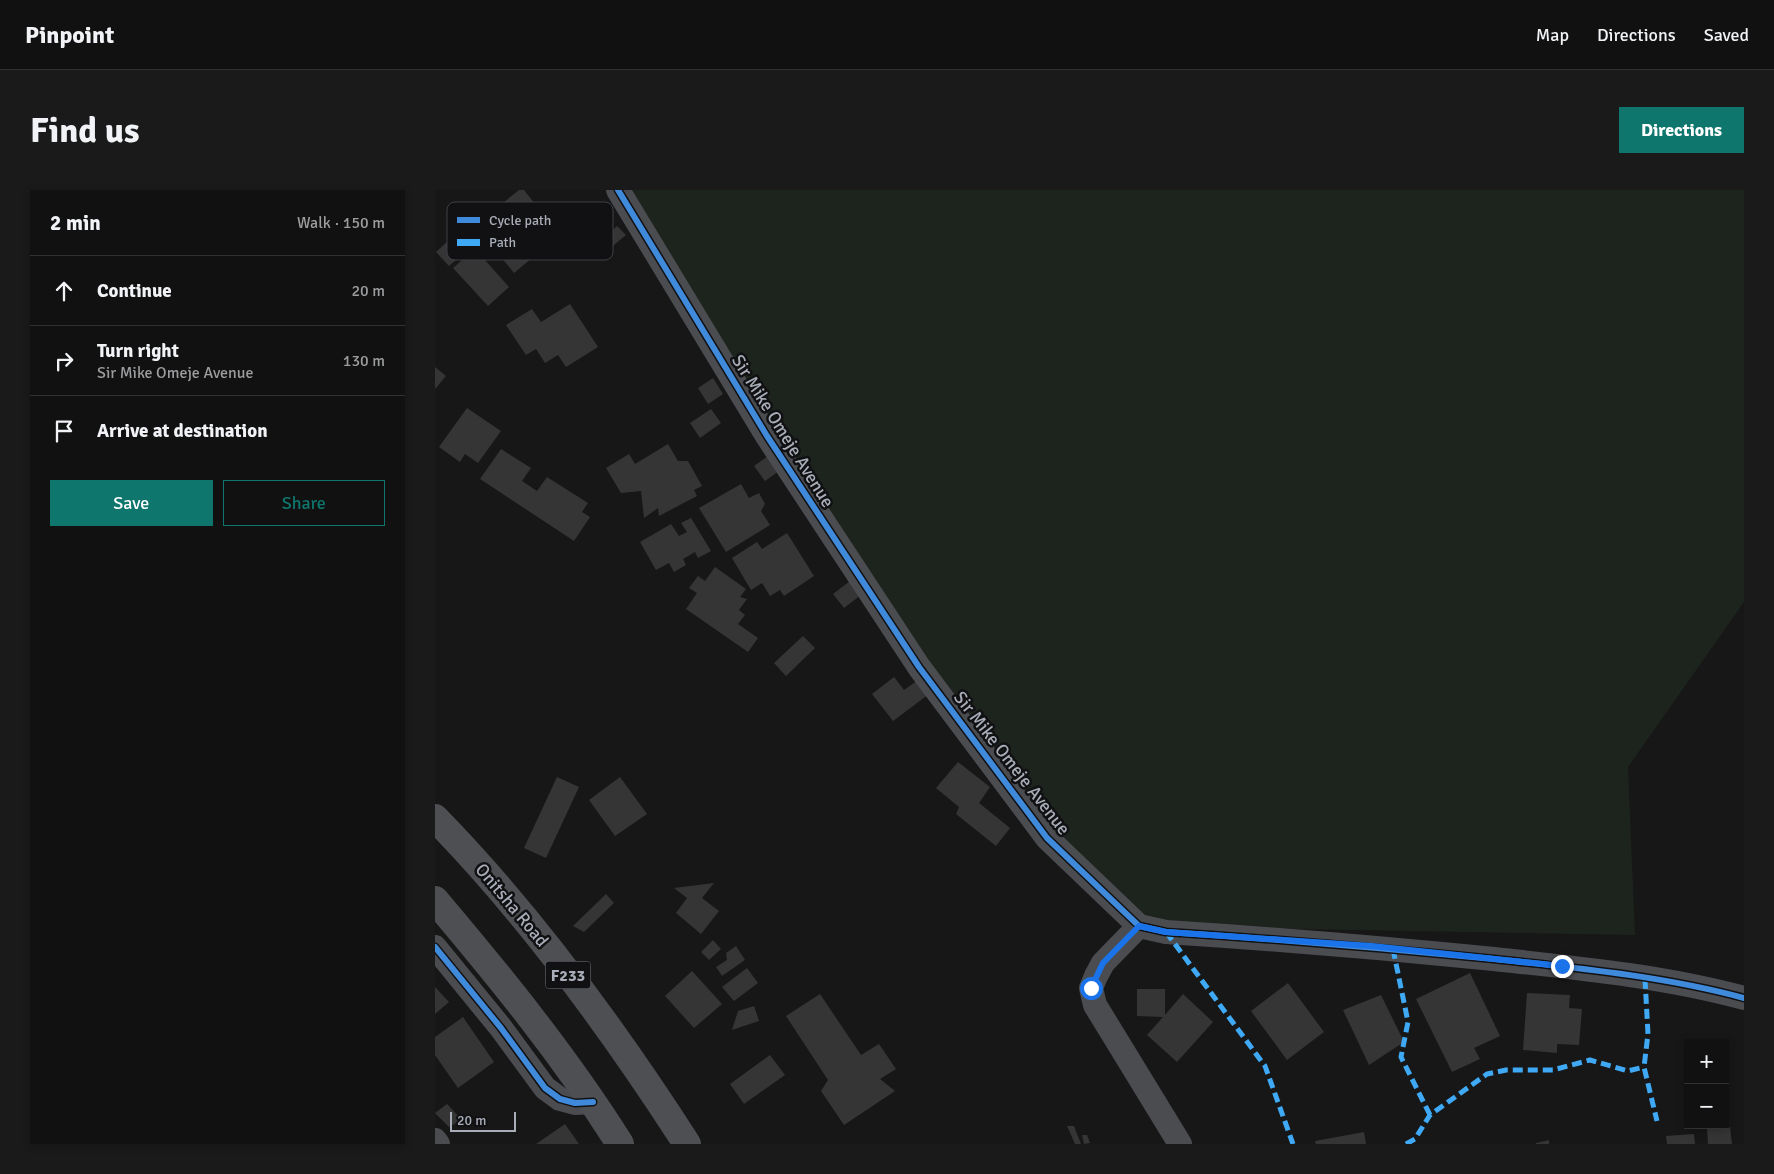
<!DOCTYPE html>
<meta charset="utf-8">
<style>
body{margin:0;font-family:Signika,sans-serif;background:#1a1a1a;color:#f1f3f6}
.controls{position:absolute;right:15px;bottom:15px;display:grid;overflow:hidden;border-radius:0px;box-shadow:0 2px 8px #0003}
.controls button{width:45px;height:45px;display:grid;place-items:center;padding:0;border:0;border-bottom:1px solid #303131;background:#111;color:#f1f3f6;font:25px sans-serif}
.scale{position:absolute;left:15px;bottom:12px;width:66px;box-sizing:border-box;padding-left:5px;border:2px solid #a8adb8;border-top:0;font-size:14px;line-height:18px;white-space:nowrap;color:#a8adb8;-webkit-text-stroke:4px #111113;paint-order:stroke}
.stop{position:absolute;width:15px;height:15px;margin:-11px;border:4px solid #1a73e8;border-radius:50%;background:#fff}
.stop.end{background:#1a73e8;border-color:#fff;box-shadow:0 1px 5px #0008}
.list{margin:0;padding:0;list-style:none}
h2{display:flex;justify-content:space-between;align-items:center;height:65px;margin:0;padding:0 20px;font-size:21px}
h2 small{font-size:16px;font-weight:400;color:#9c9d9f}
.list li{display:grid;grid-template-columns:32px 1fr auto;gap:15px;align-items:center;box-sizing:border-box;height:70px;padding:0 20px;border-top:1px solid #303131}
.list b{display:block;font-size:19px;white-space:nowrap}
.list p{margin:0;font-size:16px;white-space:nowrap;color:#9c9d9f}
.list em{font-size:16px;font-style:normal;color:#9c9d9f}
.actions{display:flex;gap:10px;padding:15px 20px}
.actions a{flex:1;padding:11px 0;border:1px solid #0f766e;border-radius:0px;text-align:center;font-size:18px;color:#0f766e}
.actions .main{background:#0f766e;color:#fff}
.icon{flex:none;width:28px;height:28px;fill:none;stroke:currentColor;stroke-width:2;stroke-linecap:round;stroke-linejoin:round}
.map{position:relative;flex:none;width:1309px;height:954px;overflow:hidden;border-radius:0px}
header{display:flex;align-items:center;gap:30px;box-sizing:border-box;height:70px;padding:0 25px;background:#111;border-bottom:1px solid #303131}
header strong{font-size:24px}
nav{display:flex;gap:28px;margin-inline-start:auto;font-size:18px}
.intro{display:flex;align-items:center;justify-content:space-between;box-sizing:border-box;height:120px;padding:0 30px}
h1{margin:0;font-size:35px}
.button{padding:12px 22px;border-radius:0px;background:#0f766e;color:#fff;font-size:18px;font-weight:700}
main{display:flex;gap:30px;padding:0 30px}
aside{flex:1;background:#111;border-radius:0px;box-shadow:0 2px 8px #0003}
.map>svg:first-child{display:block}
.green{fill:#1d241e}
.building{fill:#353536}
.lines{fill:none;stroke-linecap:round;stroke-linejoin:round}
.street{stroke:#4b4c50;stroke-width:24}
.primary{stroke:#4d4f52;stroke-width:28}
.quiet{stroke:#3fa9f5;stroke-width:5;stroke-dasharray:10 5;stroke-linecap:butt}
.cycleway-casing{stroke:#111113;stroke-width:9}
.cycleway{stroke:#408adc;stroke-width:6}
.route{stroke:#1a73e8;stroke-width:6}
.labels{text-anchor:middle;stroke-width:5;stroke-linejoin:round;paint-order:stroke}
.shield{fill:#111113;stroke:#7b7e86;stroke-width:1}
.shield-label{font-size:16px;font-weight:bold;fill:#a8adb8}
.street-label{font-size:18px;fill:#a8adb8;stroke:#111113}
.key{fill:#111113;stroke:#3e4045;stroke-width:1}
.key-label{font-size:14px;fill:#a8adb8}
</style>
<header>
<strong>Pinpoint</strong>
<nav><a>Map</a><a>Directions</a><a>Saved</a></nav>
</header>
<div class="intro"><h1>Find us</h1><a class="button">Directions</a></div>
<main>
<aside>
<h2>2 min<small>Walk · 150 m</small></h2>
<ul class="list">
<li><svg class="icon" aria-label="ahead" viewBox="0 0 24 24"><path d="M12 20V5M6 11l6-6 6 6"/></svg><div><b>Continue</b></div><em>20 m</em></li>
<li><svg class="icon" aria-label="right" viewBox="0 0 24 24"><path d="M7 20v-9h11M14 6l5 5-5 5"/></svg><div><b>Turn right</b><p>Sir Mike Omeje Avenue</p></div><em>130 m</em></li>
<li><svg class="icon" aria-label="arrive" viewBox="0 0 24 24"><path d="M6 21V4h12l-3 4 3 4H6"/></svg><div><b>Arrive at destination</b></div></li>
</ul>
<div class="actions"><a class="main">Save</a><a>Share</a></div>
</aside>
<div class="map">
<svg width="1309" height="954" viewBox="0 0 1309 954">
<rect width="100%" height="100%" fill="#171717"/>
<polygon class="green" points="183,0 1309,0 1309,412 1193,577 1200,745 704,736 484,477"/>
<g class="building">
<polygon points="84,0 89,0 125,45 79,83 40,35"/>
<polygon points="182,36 191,45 173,60 165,52"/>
<polygon points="24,41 37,56 14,76 1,62"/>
<polygon points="40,59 74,97 53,116 18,78"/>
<polygon points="135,114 163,157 131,177 123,165 110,173 101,159 91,165 71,135 97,119 106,132"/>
<polygon points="0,177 11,186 0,199"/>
<polygon points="278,188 288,204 273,214 263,198"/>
<polygon points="32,218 66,241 43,273 30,264 25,272 4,257"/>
<polygon points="276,219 286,233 265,248 255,233"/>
<polygon points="233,254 243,271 253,271 267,296 259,300 262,306 224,326 223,318 209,328 206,301 186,303 171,278 194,264 200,274"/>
<polygon points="66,259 96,278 87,291 102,301 112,287 153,313 147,322 155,327 139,351 45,289"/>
<polygon points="333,266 344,281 330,291 319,276"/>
<polygon points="306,294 314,308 324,303 330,314 326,321 335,335 291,362 264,318"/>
<polygon points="256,328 276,361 263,368 260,362 248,369 251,375 239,382 234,373 221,380 205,352 236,334 244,346 252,342 246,333"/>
<polygon points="352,343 379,386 349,406 345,400 335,406 327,393 316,400 297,368 322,352 327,359"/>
<polygon points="280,377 311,399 305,407 312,409 304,420 310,425 303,434 323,448 313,462 251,419 262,403 254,398 263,386 270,391"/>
<polygon points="415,391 426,405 409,418 398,404"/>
<polygon points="368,446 380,458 351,486 339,473"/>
<polygon points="459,487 469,500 483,490 494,504 458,531 437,504"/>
<polygon points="523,572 555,597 544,613 575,638 561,656 521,624 524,617 501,598"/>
<polygon points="122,587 144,597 111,668 89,658"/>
<polygon points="185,587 212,624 180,646 154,610"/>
<polygon points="279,693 267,708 284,721 266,744 241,723 252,708 239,698"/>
<polygon points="171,704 179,713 149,742 138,736"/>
<polygon points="278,750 286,759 274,770 266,762"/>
<polygon points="301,756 310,770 287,786 281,777 292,770 291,763"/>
<polygon points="312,778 323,793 299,811 287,797"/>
<polygon points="257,781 287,814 259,838 230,806"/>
<polygon points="1035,783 1065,846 1039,858 1045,869 1017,882 981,809"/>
<polygon points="853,793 889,842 852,870 816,821"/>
<polygon points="0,797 14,812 0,824"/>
<polygon points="702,799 730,799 730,825 748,804 778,832 742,872 712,845 728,827 702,826"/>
<polygon points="1092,803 1135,805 1134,818 1147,819 1144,855 1122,854 1122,863 1088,860"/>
<polygon points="385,804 426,865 444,854 461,879 445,889 460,901 409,935 386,901 393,890 351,826"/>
<polygon points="946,805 969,852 934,875 908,820"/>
<polygon points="319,816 324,831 297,840 303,821"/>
<polygon points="28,827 59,872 23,898 0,865 0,847"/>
<polygon points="335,865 350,885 309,914 295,894"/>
<polygon points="12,914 27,930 14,937 0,923"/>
<polygon points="130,934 144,954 101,954"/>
<polygon points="632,936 639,936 646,954 640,954"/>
<polygon points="1295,937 1297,954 1273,954 1272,939"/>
<polygon points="929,942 931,954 881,954 880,951"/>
<polygon points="1259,944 1260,954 1232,954 1231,946"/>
<polygon points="647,945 652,945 655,953 649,954"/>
<polygon points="1114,950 1114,954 1101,954 1101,953"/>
</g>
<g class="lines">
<g class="street">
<path d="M183,0L332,246L484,477L612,648L704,736L731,742C840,749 949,758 1059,769C1142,778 1228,786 1309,808"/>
<polyline points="704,736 668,773 661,786 656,798 660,815 745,954"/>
<polyline points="0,757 66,838 110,898 125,909 140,913 158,912"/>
<polyline points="0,950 3,954"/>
</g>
<g class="primary">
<path d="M0,628C96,726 178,839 252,954"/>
<path d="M0,710C66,788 131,868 185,954"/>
</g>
<g class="quiet">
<polyline points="731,742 830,876 858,954"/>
<polyline points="958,759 973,832 966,867 995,925"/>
<polyline points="1210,789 1213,844 1209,877 1222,931"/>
<polyline points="971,954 980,949 995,925 1052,884 1071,880 1118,880 1155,870 1193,881 1209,877"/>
</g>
<g class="cycleway-casing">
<g id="cycleway">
<path d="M183,0L332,246L484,477L612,648L704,736L731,742C840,749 949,758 1059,769C1142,778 1228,786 1309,808"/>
<polyline points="0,757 66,838 110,898 125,909 140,913 158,912"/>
</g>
</g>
<use href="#cycleway" class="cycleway"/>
</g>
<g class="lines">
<polyline class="route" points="656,798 668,773 704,736 731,742 937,756 1127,776"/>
</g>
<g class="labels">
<rect class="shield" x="110.5" y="771.5" width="45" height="27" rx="4"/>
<g class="shield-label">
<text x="133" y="791">F233</text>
</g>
<g class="street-label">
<text transform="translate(348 241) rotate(58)" y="6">Sir Mike Omeje Avenue</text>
<text transform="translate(577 573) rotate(52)" y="6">Sir Mike Omeje Avenue</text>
<text transform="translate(77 715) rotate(50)" y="6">Onitsha Road</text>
</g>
</g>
<rect x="12" y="12" width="166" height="58" rx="8" class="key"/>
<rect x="22" y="27" width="23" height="6" fill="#408adc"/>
<rect x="22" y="49" width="23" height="7" fill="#3fa9f5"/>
<g class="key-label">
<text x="54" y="35">Cycle path</text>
<text x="54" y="57">Path</text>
</g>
</svg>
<div class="controls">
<button>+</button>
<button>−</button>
</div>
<div class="scale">20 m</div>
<div class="stop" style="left:656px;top:798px"></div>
<div class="stop end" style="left:1127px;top:776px"></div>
</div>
</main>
